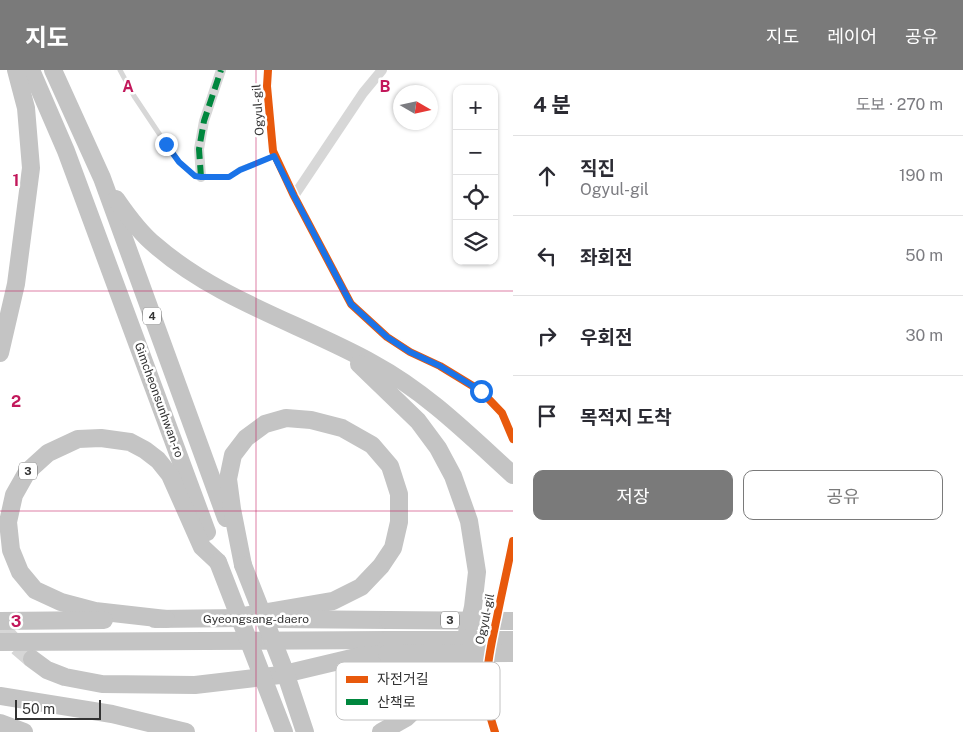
<!DOCTYPE html>
<html lang="ko">
<meta charset="utf-8">
<style>
body{margin:0;font-family:"Public Sans","Noto Sans KR",sans-serif;background:#f2f2f3;color:#2b2b33}
.controls{position:absolute;right:15px;top:15px;display:grid;overflow:hidden;border-radius:10px;box-shadow:0 1px 4px #0004}
.controls button{width:45px;height:45px;display:grid;place-items:center;padding:0;border:0;border-bottom:1px solid #e1e1e2;background:#fff;color:#2b2b33;font:25px sans-serif}
.compass{position:absolute;left:393px;top:15px;width:45px;height:45px;border-radius:50%;background:#fff;box-shadow:0 1px 4px #0004;rotate:99deg}
.scale{position:absolute;left:15px;bottom:12px;width:86px;box-sizing:border-box;padding-left:5px;border:2px solid #333;border-top:0;font-size:14px;line-height:18px;white-space:nowrap;color:#333;-webkit-text-stroke:4px #fff;paint-order:stroke}
.stop{position:absolute;width:15px;height:15px;margin:-11px;border:4px solid #1a73e8;border-radius:50%;background:#fff}
.stop.end{background:#1a73e8;border-color:#fff;box-shadow:0 1px 5px #0008}
.list{margin:0;padding:0;list-style:none}
h2{display:flex;justify-content:space-between;align-items:center;height:65px;margin:0;padding:0 20px;font-size:21px}
h2 small{font-size:16px;font-weight:400;color:#7c7c81}
.list li{display:grid;grid-template-columns:32px 1fr auto;gap:15px;align-items:center;box-sizing:border-box;height:80px;padding:0 20px;border-top:1px solid #e1e1e2}
.list b{display:block;font-size:19px;white-space:nowrap}
.list p{margin:0;font-size:16px;white-space:nowrap;color:#7c7c81}
.list em{font-size:16px;font-style:normal;color:#7c7c81}
.actions{display:flex;gap:10px;padding:15px 20px}
.actions a{flex:1;padding:11px 0;border:1px solid #7a7a7a;border-radius:10px;text-align:center;font-size:18px;color:#7a7a7a}
.actions .main{background:#7a7a7a;color:#fff}
.icon{flex:none;width:28px;height:28px;fill:none;stroke:currentColor;stroke-width:2;stroke-linecap:round;stroke-linejoin:round}
.map{position:relative;flex:none;width:513px;height:662px;overflow:hidden}
header{display:flex;align-items:center;gap:30px;box-sizing:border-box;height:70px;padding:0 25px;background:#7a7a7a;color:#fff}
header strong{font-size:24px}
nav{display:flex;gap:28px;margin-inline-start:auto;font-size:18px}
main{display:flex}
aside{flex:1;background:#fff}
.map>svg:first-child{display:block}
.lines{fill:none;stroke-linecap:round;stroke-linejoin:round}
.highway-tunnel{stroke:#d6d6d6;stroke-width:18;stroke-dasharray:18 9;stroke-linecap:butt}
.lane{stroke:#d7d7d7;stroke-width:5}
.street{stroke:#d7d7d7;stroke-width:10}
.highway{stroke:#c4c4c4;stroke-width:18}
.highway-bridge{stroke:#c4c4c4;stroke-width:18}
.quiet{stroke:#00873e;stroke-width:6;stroke-dasharray:12 6;stroke-linecap:butt}
.cycleway-casing{stroke:#fff;stroke-width:11}
.cycleway{stroke:#e8590c;stroke-width:8}
.route{stroke:#1a73e8;stroke-width:6}
.grid{fill:none;stroke:#c2185b;stroke-width:1;stroke-opacity:0.55}
.labels{text-anchor:middle;stroke-width:5;stroke-linejoin:round;paint-order:stroke}
.shield{fill:#fff;stroke:#707070;stroke-width:1}
.shield-label{font-size:11px;font-weight:bold;fill:#333}
.street-label{font-size:12px;fill:#333;stroke:#fff}
.key{fill:#fff;stroke:#c2c2c2;stroke-width:1}
.key-label{font-size:14px;fill:#333}
.grid-label{font-size:16px;text-anchor:middle;font-weight:bold;fill:#c2185b;stroke:#fff;stroke-width:5;stroke-linejoin:round;paint-order:stroke}
</style>
<header>
<strong>지도</strong>
<nav><a>지도</a><a>레이어</a><a>공유</a></nav>
</header>
<main>
<div class="map">
<svg width="513" height="662" viewBox="0 0 513 662">
<rect width="100%" height="100%" fill="#fff"/>
<g class="lines">
<polyline class="highway-tunnel" points="0,557 19,578 32,589"/>
<polyline class="lane" points="120,0 134,26 166,74 179,92 195,106 229,107 240,99 275,86"/>
<g class="street">
<polyline points="268,0 267,16 273,81 294,126 351,234 387,267 410,282 440,296 481,321 502,343 513,369"/>
<polyline points="201,107 199,79 204,51 221,0"/>
<polyline points="294,126 363,23 382,0"/>
<polyline points="495,555 513,471"/>
<path d="M490,579C485,607 486,635 495,662"/>
</g>
<g class="highway">
<polyline points="31,0 66,81 207,462"/>
<polyline points="53,0 102,108 226,448"/>
<path d="M116,129C127,145 140,163 155,175C218,230 302,254 374,294C426,322 469,365 513,405"/>
<polyline points="0,283 16,214 31,98 26,38 16,0"/>
<polyline points="359,294 418,351 438,378 453,406 469,451 477,502 473,537 464,576 446,610 406,648 381,662"/>
<polyline points="232,548 333,531 361,517 381,496 393,478 399,452 399,424 390,396 372,375 342,358 311,350 286,348 265,354 246,368 233,385 228,409 232,439 243,495"/>
<polyline points="155,549 242,548"/>
<polyline points="166,549 95,541 61,532 35,520 20,502 11,480 8,452 14,425 27,402 48,383 78,369 101,368 130,372 145,380 158,390 170,405 202,477 218,492"/>
<polyline points="278,549 388,550"/>
<polyline points="0,551 104,550"/>
<polyline points="0,572 388,570"/>
<polyline points="32,589 47,600 65,607 102,614 195,615 280,605 360,586 387,584"/>
<polyline points="0,626 112,644 186,662"/>
<polyline points="0,653 24,662"/>
</g>
<g class="highway-bridge">
<polyline points="218,492 284,662"/>
<polyline points="243,495 284,599 305,662"/>
<polyline points="388,550 513,551"/>
<polyline points="388,570 513,570"/>
<polyline points="387,584 513,583"/>
</g>
<polyline class="quiet" points="201,107 199,79 204,51 221,0"/>
<g class="cycleway-casing">
<g id="cycleway">
<polyline points="268,0 267,16 273,81 294,126 351,234 387,267 410,282 440,296 481,321 502,343 513,369"/>
<path d="M495,662C480,620 488,589 497,547C502,522 508,496 513,471"/>
</g>
</g>
<use href="#cycleway" class="cycleway"/>
</g>
<g class="lines">
<polyline class="route" points="166,74 179,92 195,106 201,107 229,107 240,100 274,86 294,126 351,234 387,267 410,282 440,296 481,321"/>
</g>
<path class="grid" d="M256,0V662M0,221H513M0,441H513"/>
<g class="labels">
<g class="shield">
<rect x="143" y="237.5" width="18" height="17" rx="4"/>
<rect x="19" y="392.5" width="18" height="17" rx="4"/>
<rect x="441" y="541.5" width="18" height="17" rx="4"/>
</g>
<g class="shield-label">
<text x="152" y="250">4</text>
<text x="28" y="405">3</text>
<text x="450" y="554">3</text>
</g>
<g class="street-label">
<text transform="translate(258 40) rotate(-94)" y="4">Ogyul-gil</text>
<text transform="translate(159 330) rotate(70)" y="4">Gimcheonsunhwan-ro</text>
<text x="256" y="553">Gyeongsang-daero</text>
<text transform="translate(485 549) rotate(-78)" y="4">Ogyul-gil</text>
</g>
</g>
<rect x="336" y="592" width="164" height="58" rx="8" class="key"/>
<rect x="346" y="606" width="22" height="7" fill="#e8590c"/>
<rect x="346" y="629" width="22" height="6" fill="#00873e"/>
<g class="key-label">
<text x="377" y="614">자전거길</text>
<text x="377" y="637">산책로</text>
</g>
<g class="grid-label">
<text x="128" y="22">A</text>
<text x="385" y="22">B</text>
<text x="16" y="116">1</text>
<text x="16" y="337">2</text>
<text x="16" y="557">3</text>
</g>
</svg>
<div class="controls">
<button>+</button>
<button>−</button>
<button><svg class="icon" aria-label="locate" viewBox="0 0 24 24"><circle cx="12" cy="12" r="6"/><path d="M12 2v4M12 18v4M2 12h4M18 12h4"/></svg></button>
<button><svg class="icon" aria-label="layers" viewBox="0 0 24 24"><path d="M12 4l9 5-9 5-9-5zM3 14l9 5 9-5"/></svg></button>
</div>
<svg class="compass" viewBox="-18 -18 36 36"><path d="M0-13l5 13h-10z" fill="#e53935"/><path d="M0 13l5-13h-10z" fill="#7c7c81"/></svg>
<div class="scale">50 m</div>
<div class="stop" style="left:481px;top:321px"></div>
<div class="stop end" style="left:166px;top:74px"></div>
</div>
<aside>
<h2>4 분<small>도보 · 270 m</small></h2>
<ul class="list">
<li><svg class="icon" aria-label="ahead" viewBox="0 0 24 24"><path d="M12 20V5M6 11l6-6 6 6"/></svg><div><b>직진</b><p>Ogyul-gil</p></div><em>190 m</em></li>
<li><svg class="icon" aria-label="left" viewBox="0 0 24 24"><path d="M17 20v-9H6M10 6l-5 5 5 5"/></svg><div><b>좌회전</b></div><em>50 m</em></li>
<li><svg class="icon" aria-label="right" viewBox="0 0 24 24"><path d="M7 20v-9h11M14 6l5 5-5 5"/></svg><div><b>우회전</b></div><em>30 m</em></li>
<li><svg class="icon" aria-label="arrive" viewBox="0 0 24 24"><path d="M6 21V4h12l-3 4 3 4H6"/></svg><div><b>목적지 도착</b></div></li>
</ul>
<div class="actions"><a class="main">저장</a><a>공유</a></div>
</aside>
</main>
